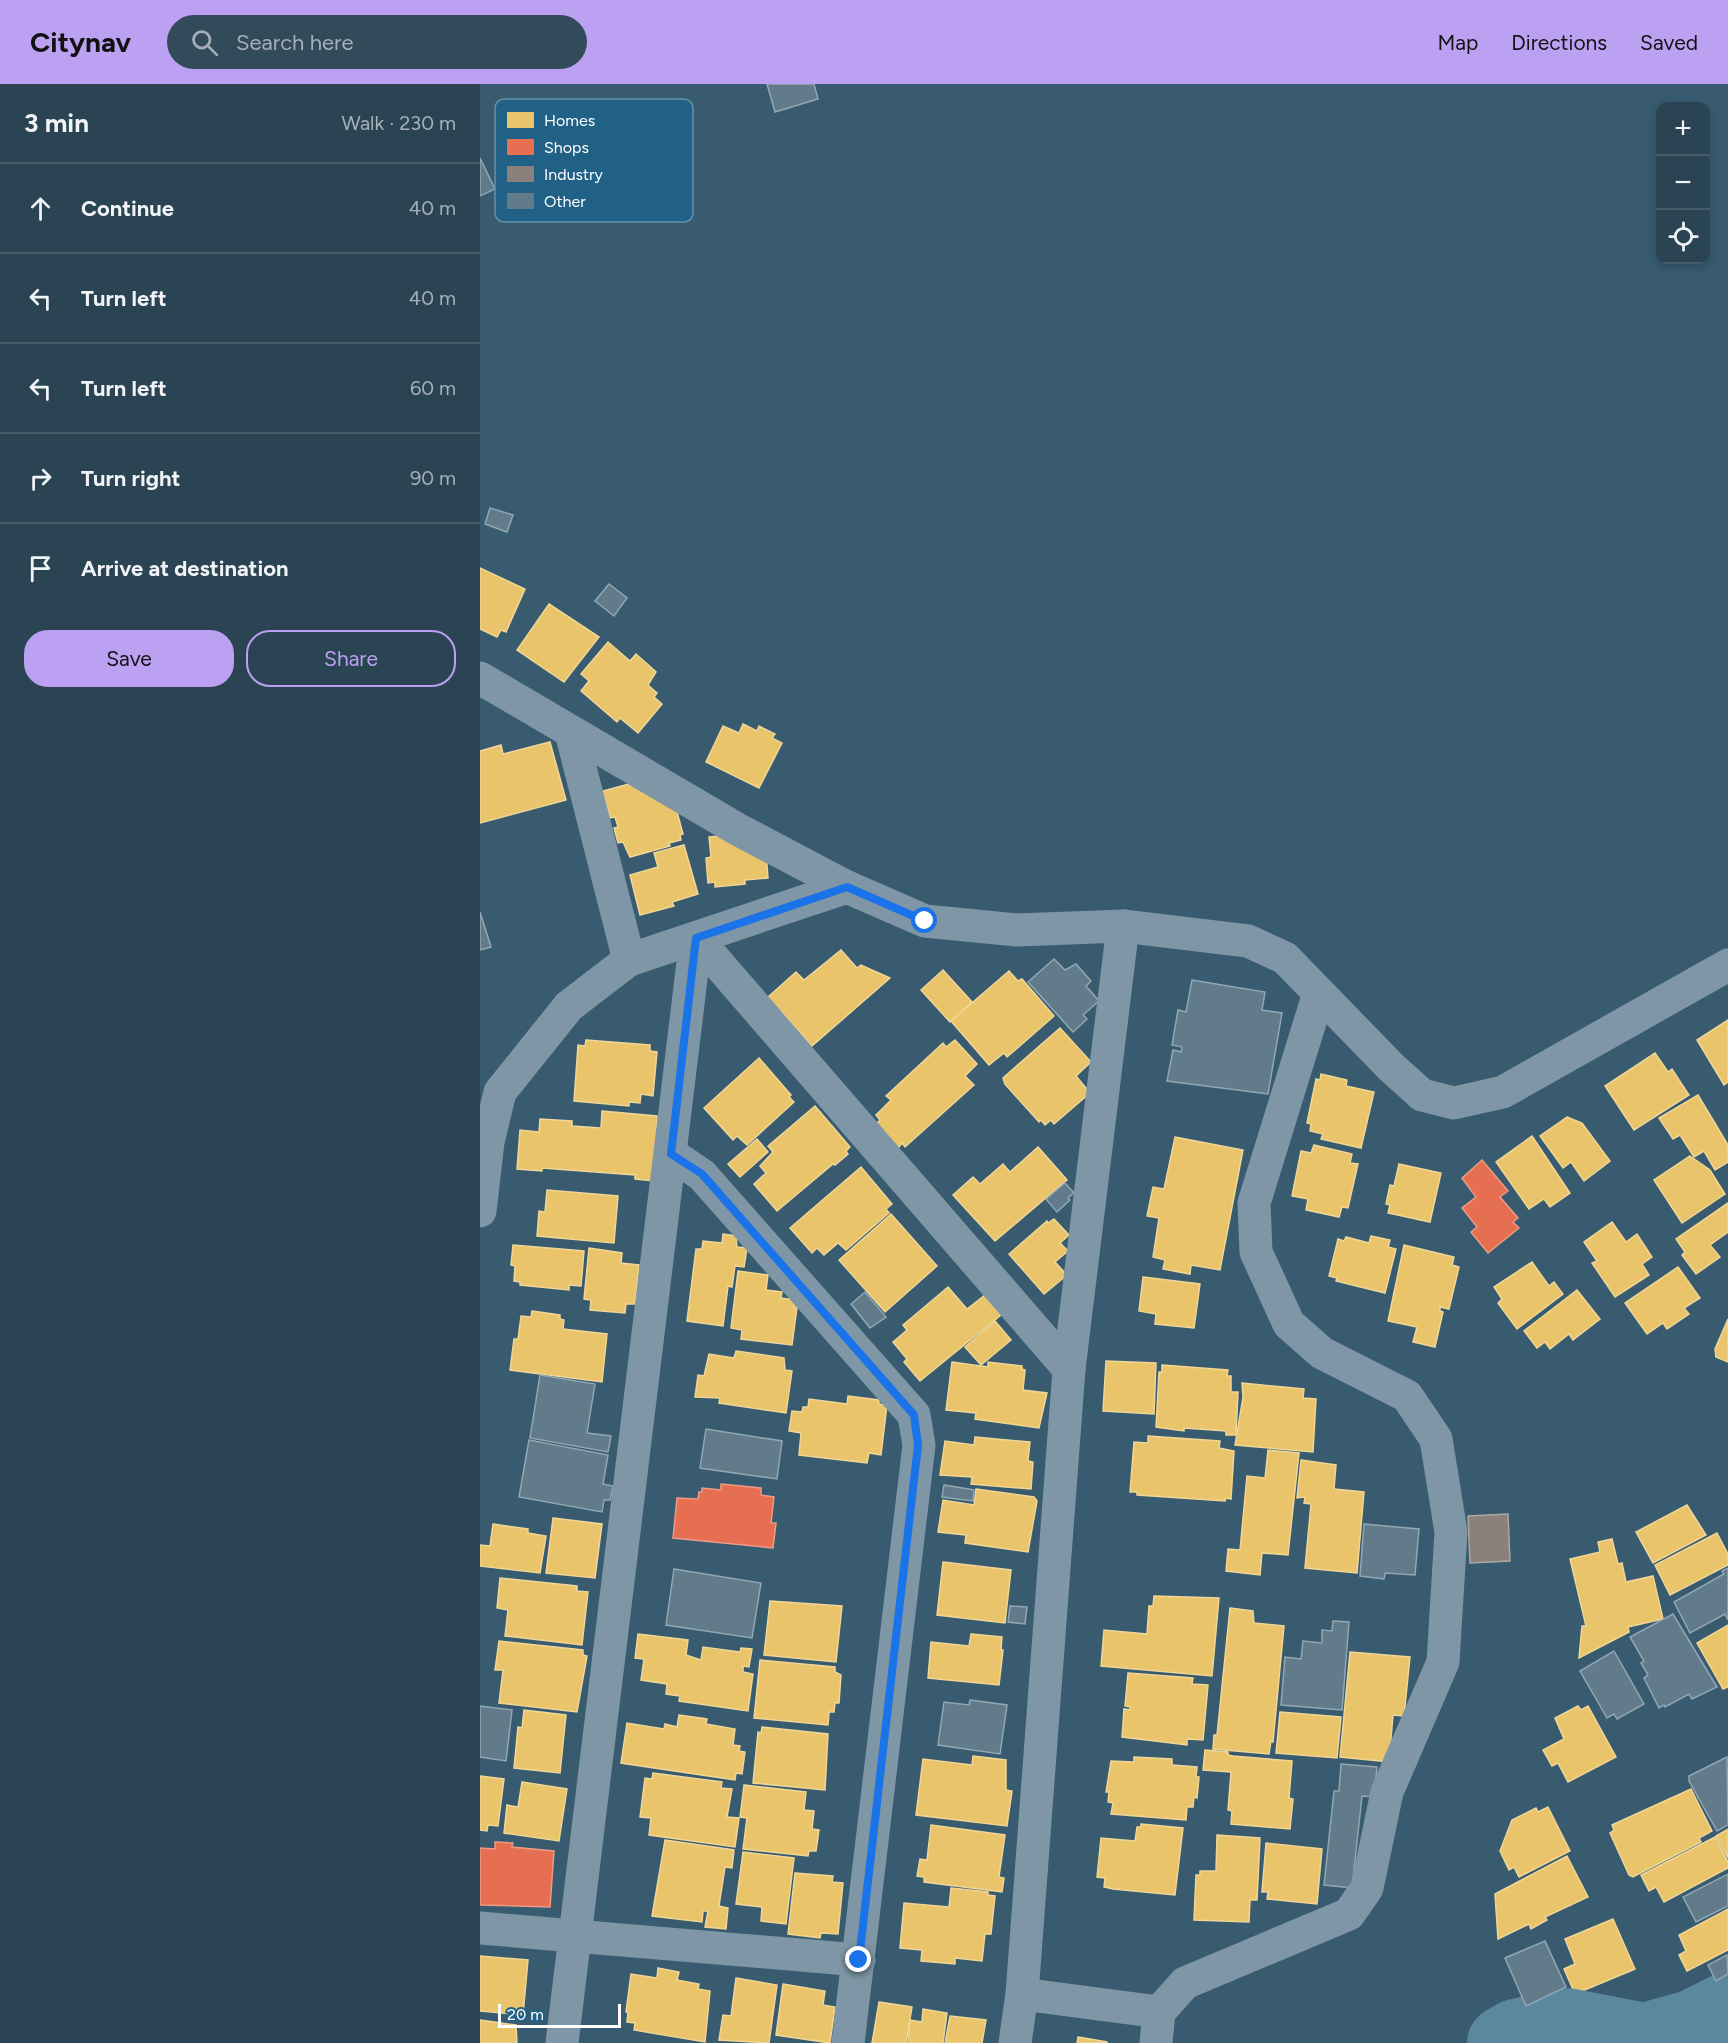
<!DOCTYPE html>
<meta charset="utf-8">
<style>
body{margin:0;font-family:Figtree,sans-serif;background:#324b5a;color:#f1f3f6}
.controls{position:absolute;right:18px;top:18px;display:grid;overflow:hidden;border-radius:12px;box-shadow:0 3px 9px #0003}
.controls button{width:54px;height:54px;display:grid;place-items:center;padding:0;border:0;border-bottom:2px solid #465c6a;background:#2a4453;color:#f1f3f6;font:30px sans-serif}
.scale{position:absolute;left:18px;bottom:15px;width:123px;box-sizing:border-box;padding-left:6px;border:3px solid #fff;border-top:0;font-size:16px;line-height:21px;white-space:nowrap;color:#fff;-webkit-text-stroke:4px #216186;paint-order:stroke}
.stop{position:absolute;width:18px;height:18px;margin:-14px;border:4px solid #1a73e8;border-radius:50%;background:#fff}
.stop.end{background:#1a73e8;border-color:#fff;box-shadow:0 2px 6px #0008}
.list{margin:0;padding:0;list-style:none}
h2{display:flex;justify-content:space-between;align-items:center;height:78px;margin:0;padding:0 24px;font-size:26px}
h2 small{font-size:20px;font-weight:400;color:#a5b0b8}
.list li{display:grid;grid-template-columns:39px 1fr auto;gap:18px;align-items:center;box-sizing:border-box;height:90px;padding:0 24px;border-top:2px solid #465c6a}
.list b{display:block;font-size:22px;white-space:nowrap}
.list em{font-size:20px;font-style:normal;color:#a5b0b8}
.actions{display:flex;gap:12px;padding:18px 24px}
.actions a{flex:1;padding:14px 0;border:2px solid #bca0f2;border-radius:24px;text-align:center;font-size:21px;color:#bca0f2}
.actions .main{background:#bca0f2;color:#111}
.icon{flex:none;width:33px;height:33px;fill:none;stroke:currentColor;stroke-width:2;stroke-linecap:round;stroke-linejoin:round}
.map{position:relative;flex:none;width:1248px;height:1959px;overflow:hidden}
header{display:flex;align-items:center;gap:36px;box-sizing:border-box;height:84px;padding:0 30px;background:#bca0f2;color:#111}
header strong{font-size:28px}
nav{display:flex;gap:33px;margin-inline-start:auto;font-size:21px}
.search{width:420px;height:54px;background:#324b5a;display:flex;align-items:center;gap:15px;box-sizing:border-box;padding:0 21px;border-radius:33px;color:#a5b0b8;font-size:22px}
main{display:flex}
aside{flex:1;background:#2a4453}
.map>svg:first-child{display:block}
.homes{fill:#e9c46a;stroke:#f0d697;stroke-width:1.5}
.shops{fill:#e76f51;stroke:#ee9a85;stroke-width:1.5}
.industry{fill:#8a817c;stroke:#ada7a3;stroke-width:1.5}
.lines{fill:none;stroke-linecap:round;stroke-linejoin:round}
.river{stroke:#5b879f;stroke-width:74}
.building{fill:#617b8a;stroke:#92a7b3;stroke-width:1.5}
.street{stroke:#7e96a5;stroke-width:33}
.route{stroke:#1a73e8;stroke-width:8}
.key{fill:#216186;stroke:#6490aa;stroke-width:1.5}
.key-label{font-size:16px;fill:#fff}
</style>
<header>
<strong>Citynav</strong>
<div class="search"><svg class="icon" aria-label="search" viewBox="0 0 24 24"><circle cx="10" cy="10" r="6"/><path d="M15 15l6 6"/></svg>Search here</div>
<nav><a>Map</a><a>Directions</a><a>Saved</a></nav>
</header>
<main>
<aside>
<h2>3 min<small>Walk · 230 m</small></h2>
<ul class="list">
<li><svg class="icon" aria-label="ahead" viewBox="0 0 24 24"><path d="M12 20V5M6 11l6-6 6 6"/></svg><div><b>Continue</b></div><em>40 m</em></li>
<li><svg class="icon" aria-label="left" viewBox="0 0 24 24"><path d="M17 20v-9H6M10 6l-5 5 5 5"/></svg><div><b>Turn left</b></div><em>40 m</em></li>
<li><svg class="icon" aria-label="left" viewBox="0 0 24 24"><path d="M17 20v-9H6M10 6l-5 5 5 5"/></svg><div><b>Turn left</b></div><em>60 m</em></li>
<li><svg class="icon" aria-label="right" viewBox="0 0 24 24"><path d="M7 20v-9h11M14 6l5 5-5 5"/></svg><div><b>Turn right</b></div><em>90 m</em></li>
<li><svg class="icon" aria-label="arrive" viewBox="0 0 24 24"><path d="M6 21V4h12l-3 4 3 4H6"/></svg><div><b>Arrive at destination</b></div></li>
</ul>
<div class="actions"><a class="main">Save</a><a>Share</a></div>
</aside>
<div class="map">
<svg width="1248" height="1959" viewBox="0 0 1248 1959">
<rect width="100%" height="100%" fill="#385b6f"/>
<g class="homes">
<polygon points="0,484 45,505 26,548 21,546 17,553 0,545"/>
<polygon points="69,520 119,553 84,598 37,566"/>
<polygon points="128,558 150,577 156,570 176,588 168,601 177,609 174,613 182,620 158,649 140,634 137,638 101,607 109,597 101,590"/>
<polygon points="263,640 277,647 279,642 295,650 292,654 302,659 279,704 226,678 243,642 259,649"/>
<polygon points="70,658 86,716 0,739 0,667 21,661 23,670"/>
<polygon points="156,698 179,714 180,719 186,718 196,724 203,750 200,751 201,756 189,759 190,762 150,773 143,758 138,759 134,744 138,743 135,733 130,734 123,707"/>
<polygon points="252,751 286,769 288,794 265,796 265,800 235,803 235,798 228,799 226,774 231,773 229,753"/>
<polygon points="204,761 218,810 192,818 194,822 160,831 150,791 178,783 174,769"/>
<polygon points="361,866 377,884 381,881 410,894 332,962 288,913 316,888 324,896"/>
<polygon points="463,886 492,918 470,938 441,906"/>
<polygon points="529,887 538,897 542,895 574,932 527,973 524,969 509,981 471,937"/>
<polygon points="1248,936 1248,998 1244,1001 1217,956"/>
<polygon points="580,944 611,978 596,992 610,1009 574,1040 571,1036 565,1041 561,1036 559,1038 525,1000 523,994"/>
<polygon points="106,956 170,961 170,967 177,968 173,1012 161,1010 160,1019 149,1018 149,1022 94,1017 98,961 105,962"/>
<polygon points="475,956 497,980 485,992 494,1001 425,1063 422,1059 418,1064 396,1040 400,1036 396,1031 411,1016 406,1012 463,959 466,963"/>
<polygon points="1175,969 1188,988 1192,985 1209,1011 1154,1046 1125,1002"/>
<polygon points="279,974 311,1011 309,1013 314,1018 267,1061 257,1052 253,1056 224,1024"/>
<polygon points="841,990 867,996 866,1002 894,1008 881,1064 841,1055 843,1050 830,1047 831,1040 827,1039 836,995 840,996"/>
<polygon points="1218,1011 1248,1061 1248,1078 1235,1086 1224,1067 1214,1073 1200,1051 1193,1055 1179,1034"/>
<polygon points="335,1022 370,1063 366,1067 368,1070 355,1081 353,1080 297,1127 274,1100 286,1089 280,1082 293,1068 288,1062"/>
<polygon points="122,1027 177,1032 175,1097 155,1095 155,1091 62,1084 62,1087 37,1085 40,1046 59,1048 60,1035 92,1037 92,1042 121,1044"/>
<polygon points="1087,1033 1102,1039 1130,1077 1104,1097 1091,1078 1083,1084 1060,1052"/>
<polygon points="1052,1052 1090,1109 1070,1123 1064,1115 1049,1125 1016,1078"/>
<polygon points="695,1053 763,1066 740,1186 711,1181 710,1190 683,1185 685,1176 673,1173 679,1134 667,1132 673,1103 684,1105"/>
<polygon points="277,1055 288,1068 260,1093 248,1080"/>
<polygon points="834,1061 872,1070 870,1079 878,1080 868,1124 862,1123 859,1133 826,1126 828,1115 812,1112 821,1067 831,1069"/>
<polygon points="558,1063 587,1096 515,1157 473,1111 493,1093 500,1100 523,1080 530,1088"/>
<polygon points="1210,1072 1230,1086 1245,1110 1202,1139 1174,1096"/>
<polygon points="919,1080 961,1089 950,1138 908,1129 910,1121 906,1120 910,1101 914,1102"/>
<polygon points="381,1083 412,1120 406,1125 409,1129 366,1166 358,1159 344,1171 337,1164 332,1169 310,1144"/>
<polygon points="67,1106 138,1112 134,1159 57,1152 59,1127 65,1128"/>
<polygon points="1248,1119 1248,1148 1230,1161 1240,1173 1216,1190 1202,1171 1205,1168 1196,1155"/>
<polygon points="411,1130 457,1182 405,1228 359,1176"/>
<polygon points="574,1135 589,1151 580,1159 588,1167 575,1178 587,1191 564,1210 529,1170 567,1137 568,1139"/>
<polygon points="1132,1138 1146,1158 1157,1150 1172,1173 1162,1180 1169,1191 1135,1213 1112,1179 1117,1177 1104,1158"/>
<polygon points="243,1150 256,1152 257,1163 267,1164 264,1183 255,1182 252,1203 248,1202 243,1242 207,1237 216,1165 222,1165 223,1157 242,1159"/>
<polygon points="891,1152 910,1156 908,1163 916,1165 905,1209 856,1197 857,1194 849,1192 858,1155 864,1157 866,1153 889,1159"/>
<polygon points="33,1161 104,1167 101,1202 89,1201 89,1206 40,1201 40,1198 34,1197 35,1182 31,1181"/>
<polygon points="924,1161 974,1173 972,1181 979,1183 969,1225 960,1223 960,1227 963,1228 955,1263 933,1258 937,1243 908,1237"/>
<polygon points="109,1164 142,1169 141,1179 159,1181 155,1220 146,1220 145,1229 110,1226 111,1216 104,1215"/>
<polygon points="1052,1178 1069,1202 1074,1198 1083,1210 1037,1245 1018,1219 1022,1215 1014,1203"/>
<polygon points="1198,1183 1220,1214 1204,1224 1209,1230 1187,1245 1183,1239 1167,1250 1145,1219"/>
<polygon points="258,1187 288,1191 286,1206 302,1208 301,1214 315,1216 314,1223 317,1223 312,1261 261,1255 262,1246 251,1244"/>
<polygon points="663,1193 720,1200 714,1244 675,1240 676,1230 659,1227"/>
<polygon points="468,1203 487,1225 505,1211 521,1231 440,1297 424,1278 427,1275 413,1258 427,1246 423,1241"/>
<polygon points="1097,1206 1120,1235 1093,1256 1089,1250 1070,1265 1065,1258 1057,1264 1044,1247"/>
<polygon points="52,1227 80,1231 80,1235 84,1236 83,1245 127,1250 122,1298 30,1286 34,1255 38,1255 41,1232 51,1233"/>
<polygon points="1248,1235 1248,1278 1236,1273 1235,1265"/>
<polygon points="515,1237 531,1256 501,1281 485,1263"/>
<polygon points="256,1267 304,1274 305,1286 312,1287 306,1329 239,1319 240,1314 215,1313 218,1291 224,1292 229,1270 254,1274"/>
<polygon points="626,1277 676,1279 674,1330 623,1327"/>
<polygon points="472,1278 508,1283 508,1278 542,1282 542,1285 545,1286 543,1306 567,1309 559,1344 495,1335 496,1329 466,1326"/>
<polygon points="682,1281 748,1286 747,1292 751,1292 751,1308 758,1308 756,1351 746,1351 746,1347 704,1344 704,1347 676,1343 679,1288 682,1288"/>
<polygon points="762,1299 824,1305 823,1314 836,1315 833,1368 755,1361 763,1313"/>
<polygon points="368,1312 399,1316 399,1320 407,1321 401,1371 389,1369 387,1379 319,1371 321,1349 309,1347 312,1327 322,1328 323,1323 328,1323 329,1315 367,1320"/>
<polygon points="668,1352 740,1357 739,1364 754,1367 751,1415 746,1414 745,1417 657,1411 657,1408 650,1408 654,1358 668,1359"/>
<polygon points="495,1353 550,1358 548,1377 553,1378 551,1405 491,1400 492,1393 460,1391 465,1357 494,1361"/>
<polygon points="788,1366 819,1369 808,1471 782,1469 780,1491 746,1487 748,1465 760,1466 767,1392 785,1394"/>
<polygon points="821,1376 856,1381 854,1405 884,1408 877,1489 825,1484 831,1420 824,1419 825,1413 817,1414"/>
<polygon points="496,1405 554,1413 557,1417 548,1468 485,1459 486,1451 458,1448 463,1416 494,1421"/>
<polygon points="1207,1421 1226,1451 1173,1479 1156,1448"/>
<polygon points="73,1434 122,1440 115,1494 66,1489"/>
<polygon points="13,1440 48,1445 48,1449 66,1452 60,1489 0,1482 0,1461 10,1462"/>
<polygon points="1237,1449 1248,1470 1248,1481 1190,1511 1175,1481"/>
<polygon points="1132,1455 1138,1480 1142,1479 1146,1498 1173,1492 1183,1535 1148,1543 1149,1548 1099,1574 1102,1542 1106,1542 1090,1475 1120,1468 1118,1458"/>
<polygon points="463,1478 531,1486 525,1539 457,1531"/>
<polygon points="20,1494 97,1502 97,1507 108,1508 102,1561 25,1552 28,1526 17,1524"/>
<polygon points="674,1512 739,1514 732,1592 621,1582 624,1546 667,1550 669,1522 673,1522"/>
<polygon points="290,1517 362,1522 356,1578 284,1571"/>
<polygon points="750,1524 773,1527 774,1539 804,1542 793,1658 791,1657 789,1670 733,1665 734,1651 737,1651"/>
<polygon points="1248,1541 1248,1603 1243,1605 1217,1559"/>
<polygon points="158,1550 208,1556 206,1571 221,1576 223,1563 260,1568 261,1564 272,1565 269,1583 263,1582 263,1588 273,1590 268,1627 199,1617 200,1612 186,1610 187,1600 161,1596 164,1575 155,1574"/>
<polygon points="491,1550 522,1553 521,1566 523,1566 519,1601 448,1594 451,1558 489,1562"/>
<polygon points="19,1557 103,1566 103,1571 107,1572 97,1628 19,1619 23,1586 15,1586"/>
<polygon points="870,1568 930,1573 924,1632 913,1631 909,1678 860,1673"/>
<polygon points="280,1576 355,1583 355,1588 361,1591 359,1619 355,1619 354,1628 349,1628 348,1641 274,1634"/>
<polygon points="648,1589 713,1594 712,1600 728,1601 723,1656 707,1655 707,1661 642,1653 644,1625 650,1626 650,1623 645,1622"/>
<polygon points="1098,1622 1101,1626 1108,1622 1136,1673 1088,1698 1078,1679 1072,1682 1063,1666 1084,1655 1075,1634"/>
<polygon points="44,1626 86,1631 80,1689 34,1684 38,1643 42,1644"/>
<polygon points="800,1628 861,1633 857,1674 796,1669"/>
<polygon points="199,1631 227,1635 226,1640 255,1645 253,1661 260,1662 259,1667 265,1668 262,1690 256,1689 255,1696 141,1679 147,1639 184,1645 185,1640 197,1643"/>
<polygon points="282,1643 348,1650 345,1706 273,1699 278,1648 281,1649"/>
<polygon points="725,1666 748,1668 748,1671 753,1672 812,1677 809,1714 813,1715 810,1745 751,1740 752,1727 748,1726 751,1688 723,1686"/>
<polygon points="493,1672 526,1676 526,1706 532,1707 527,1742 436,1731 443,1675 492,1681"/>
<polygon points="654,1673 692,1675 692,1681 717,1683 716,1693 719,1693 717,1714 714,1713 713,1723 707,1723 706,1736 631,1730 633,1719 628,1718 629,1708 626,1708 631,1677 654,1678"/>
<polygon points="173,1689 242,1698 241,1704 252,1705 247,1733 259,1734 255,1763 169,1751 171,1734 160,1733 165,1694 172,1695"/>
<polygon points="0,1692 24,1695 18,1742 8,1741 7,1747 0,1746"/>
<polygon points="42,1698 87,1705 79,1757 24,1749 27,1721 38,1723"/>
<polygon points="264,1701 326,1708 324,1726 334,1727 332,1745 339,1746 336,1767 329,1767 328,1772 263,1765 267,1734 260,1733"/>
<polygon points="1211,1705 1232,1747 1219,1754 1221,1758 1153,1793 1149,1791 1130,1749 1134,1746 1132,1741"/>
<polygon points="1068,1723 1090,1767 1039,1793 1034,1783 1029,1786 1020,1767 1032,1736 1056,1724 1058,1728"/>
<polygon points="661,1740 703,1744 695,1811 633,1805 624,1803 625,1794 617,1793 621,1754 655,1757 657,1743 661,1743"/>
<polygon points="451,1741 525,1751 519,1793 524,1794 522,1808 444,1798 444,1793 437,1792 440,1775 447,1776"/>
<polygon points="1248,1745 1248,1774 1236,1752"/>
<polygon points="737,1751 780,1754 777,1816 770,1816 769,1838 714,1836 716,1791 720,1791 720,1787 736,1787"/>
<polygon points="1235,1753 1248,1778 1248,1784 1184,1818 1176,1803 1169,1807 1161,1791"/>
<polygon points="185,1756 254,1766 252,1784 245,1783 239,1822 248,1824 246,1845 225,1843 228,1827 223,1827 222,1838 172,1832"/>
<polygon points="786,1759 842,1765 837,1820 787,1815 788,1808 782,1808"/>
<polygon points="263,1768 314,1774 306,1840 281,1837 282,1823 256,1820"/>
<polygon points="1087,1772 1108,1813 1065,1833 1067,1836 1051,1845 1049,1840 1018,1855 1015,1810"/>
<polygon points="315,1789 353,1792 352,1798 363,1799 358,1850 341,1849 340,1854 308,1850"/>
<polygon points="471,1804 508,1808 508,1811 515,1812 511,1850 505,1850 502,1877 475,1874 475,1880 441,1877 442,1866 420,1864 424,1819 469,1823"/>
<polygon points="1248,1825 1248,1866 1207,1887 1199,1871 1206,1867 1199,1851"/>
<polygon points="1133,1835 1155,1885 1095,1910 1084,1885 1095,1880 1085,1855"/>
<polygon points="0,1872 48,1876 43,1931 0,1927"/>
<polygon points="178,1884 199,1888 197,1896 219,1900 218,1905 230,1907 225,1958 154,1946 155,1939 147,1938 148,1928 146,1928 151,1890 177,1894"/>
<polygon points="256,1894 297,1901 289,1959 239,1956 243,1931 251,1932"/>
<polygon points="303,1900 345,1907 343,1921 355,1923 350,1959 296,1951"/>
<polygon points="399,1918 432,1923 426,1959 392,1959"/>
<polygon points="443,1925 467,1929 463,1959 428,1959 430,1936 442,1938"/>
<polygon points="470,1932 506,1936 502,1959 465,1959"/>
<polygon points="0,1936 36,1941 37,1959 0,1959"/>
<polygon points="598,1953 627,1958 627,1959 597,1959"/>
</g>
<g class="shops">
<polygon points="1002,1076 1028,1107 1020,1113 1038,1134 1033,1138 1039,1144 1008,1169 991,1148 997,1143 982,1124 996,1113 982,1094"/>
<polygon points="241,1400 281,1404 281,1411 294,1413 291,1439 296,1439 293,1464 193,1454 197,1414 218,1415 219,1408 222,1408 222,1404 241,1406"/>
<polygon points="15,1758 33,1759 32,1763 74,1767 70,1823 0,1821 0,1764 15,1765"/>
</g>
<polygon class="industry" points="1028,1430 1030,1477 990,1479 988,1432"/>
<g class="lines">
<polyline class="river" points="1024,1959 1036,1952 1087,1941 1165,1956 1212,1943 1248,1925"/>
</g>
<g class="building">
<polygon points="287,0 334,0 338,15 295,28"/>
<polygon points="0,74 15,105 0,112"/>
<polygon points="10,424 33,431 27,448 5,440"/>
<polygon points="129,500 147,514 134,532 115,517"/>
<polygon points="0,828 11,863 0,866"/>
<polygon points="574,875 585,886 596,880 611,897 606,902 619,917 603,931 607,935 593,948 548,898"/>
<polygon points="712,896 785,908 782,926 802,929 788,1010 687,997 693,966 701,968 702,963 692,961 698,926 706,928"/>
<polygon points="585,1099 594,1109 588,1114 590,1116 577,1128 566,1115"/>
<polygon points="385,1208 406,1233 390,1244 371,1220"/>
<polygon points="60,1291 115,1300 107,1349 131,1352 128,1368 50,1354"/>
<polygon points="226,1345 302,1357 297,1395 220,1384"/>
<polygon points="49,1356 128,1371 123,1400 133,1402 130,1416 124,1416 122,1428 39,1413"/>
<polygon points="464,1401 494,1406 493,1417 462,1413"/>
<polygon points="884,1440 939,1445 935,1491 905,1489 904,1495 880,1492"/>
<polygon points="1248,1484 1248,1536 1245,1530 1210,1549 1194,1518 1244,1490 1242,1487"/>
<polygon points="194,1485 281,1499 272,1554 186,1541"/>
<polygon points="530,1522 547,1523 545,1540 528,1538"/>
<polygon points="1193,1530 1237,1603 1212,1615 1209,1610 1185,1623 1184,1621 1179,1624 1164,1594 1168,1591 1161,1579 1164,1577 1150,1553"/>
<polygon points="853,1537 869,1538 862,1626 801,1621 805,1573 821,1575 823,1557 842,1559 842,1546 852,1547"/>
<polygon points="1134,1567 1164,1620 1137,1635 1134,1630 1127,1634 1100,1587"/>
<polygon points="490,1616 527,1621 520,1670 458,1661 464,1618 489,1621"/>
<polygon points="0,1622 32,1626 26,1677 0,1673"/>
<polygon points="1247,1673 1248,1741 1237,1747 1209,1697 1209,1692"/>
<polygon points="861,1680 897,1683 894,1713 882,1712 872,1804 844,1801 854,1707 859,1707"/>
<polygon points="1248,1790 1248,1822 1216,1838 1203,1813"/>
<polygon points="1065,1857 1086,1903 1046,1922 1025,1874"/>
<polygon points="1247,1871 1248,1890 1236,1897 1228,1881"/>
</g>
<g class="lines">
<g class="street">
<polyline points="0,594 257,745 367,803 445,837 537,846 643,842 768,857 805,874 911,983 942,1011 974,1019 1023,1008 1248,881"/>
<polyline points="91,648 149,876"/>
<polyline points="216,854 589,1285"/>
<polyline points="191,1070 222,1091 434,1331 439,1361 368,1959"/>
<polyline points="0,1127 8,1058 20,1008 89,922 149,876 367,803"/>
<polyline points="0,1844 379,1876"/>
<polyline points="542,1910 679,1928"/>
<polyline points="82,1959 216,854"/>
<polyline points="535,1959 542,1910 589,1285 643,842"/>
<polyline points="676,1959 679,1928 705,1899 869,1830 887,1804 907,1708 963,1578 971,1448 956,1355 927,1312 842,1269 809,1240 776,1168 774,1119 839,909"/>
</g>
</g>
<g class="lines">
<polyline class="route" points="379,1876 438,1361 434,1331 222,1090 191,1070 216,854 367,803 445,837"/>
</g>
<rect x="15" y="15" width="198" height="123" rx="9" class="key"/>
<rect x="27" y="28" width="27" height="16" fill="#e9c46a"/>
<rect x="27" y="55" width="27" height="16" fill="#e76f51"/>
<rect x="27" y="82" width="27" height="16" fill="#8a817c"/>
<rect x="27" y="109" width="27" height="16" fill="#617b8a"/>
<g class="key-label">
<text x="64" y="42">Homes</text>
<text x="64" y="69">Shops</text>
<text x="64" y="96">Industry</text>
<text x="64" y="123">Other</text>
</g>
</svg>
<div class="controls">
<button>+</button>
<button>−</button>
<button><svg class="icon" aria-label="locate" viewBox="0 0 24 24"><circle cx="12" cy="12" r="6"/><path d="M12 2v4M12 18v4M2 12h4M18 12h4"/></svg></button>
</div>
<div class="scale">20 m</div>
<div class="stop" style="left:445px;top:837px"></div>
<div class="stop end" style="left:379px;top:1876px"></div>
</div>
</main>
